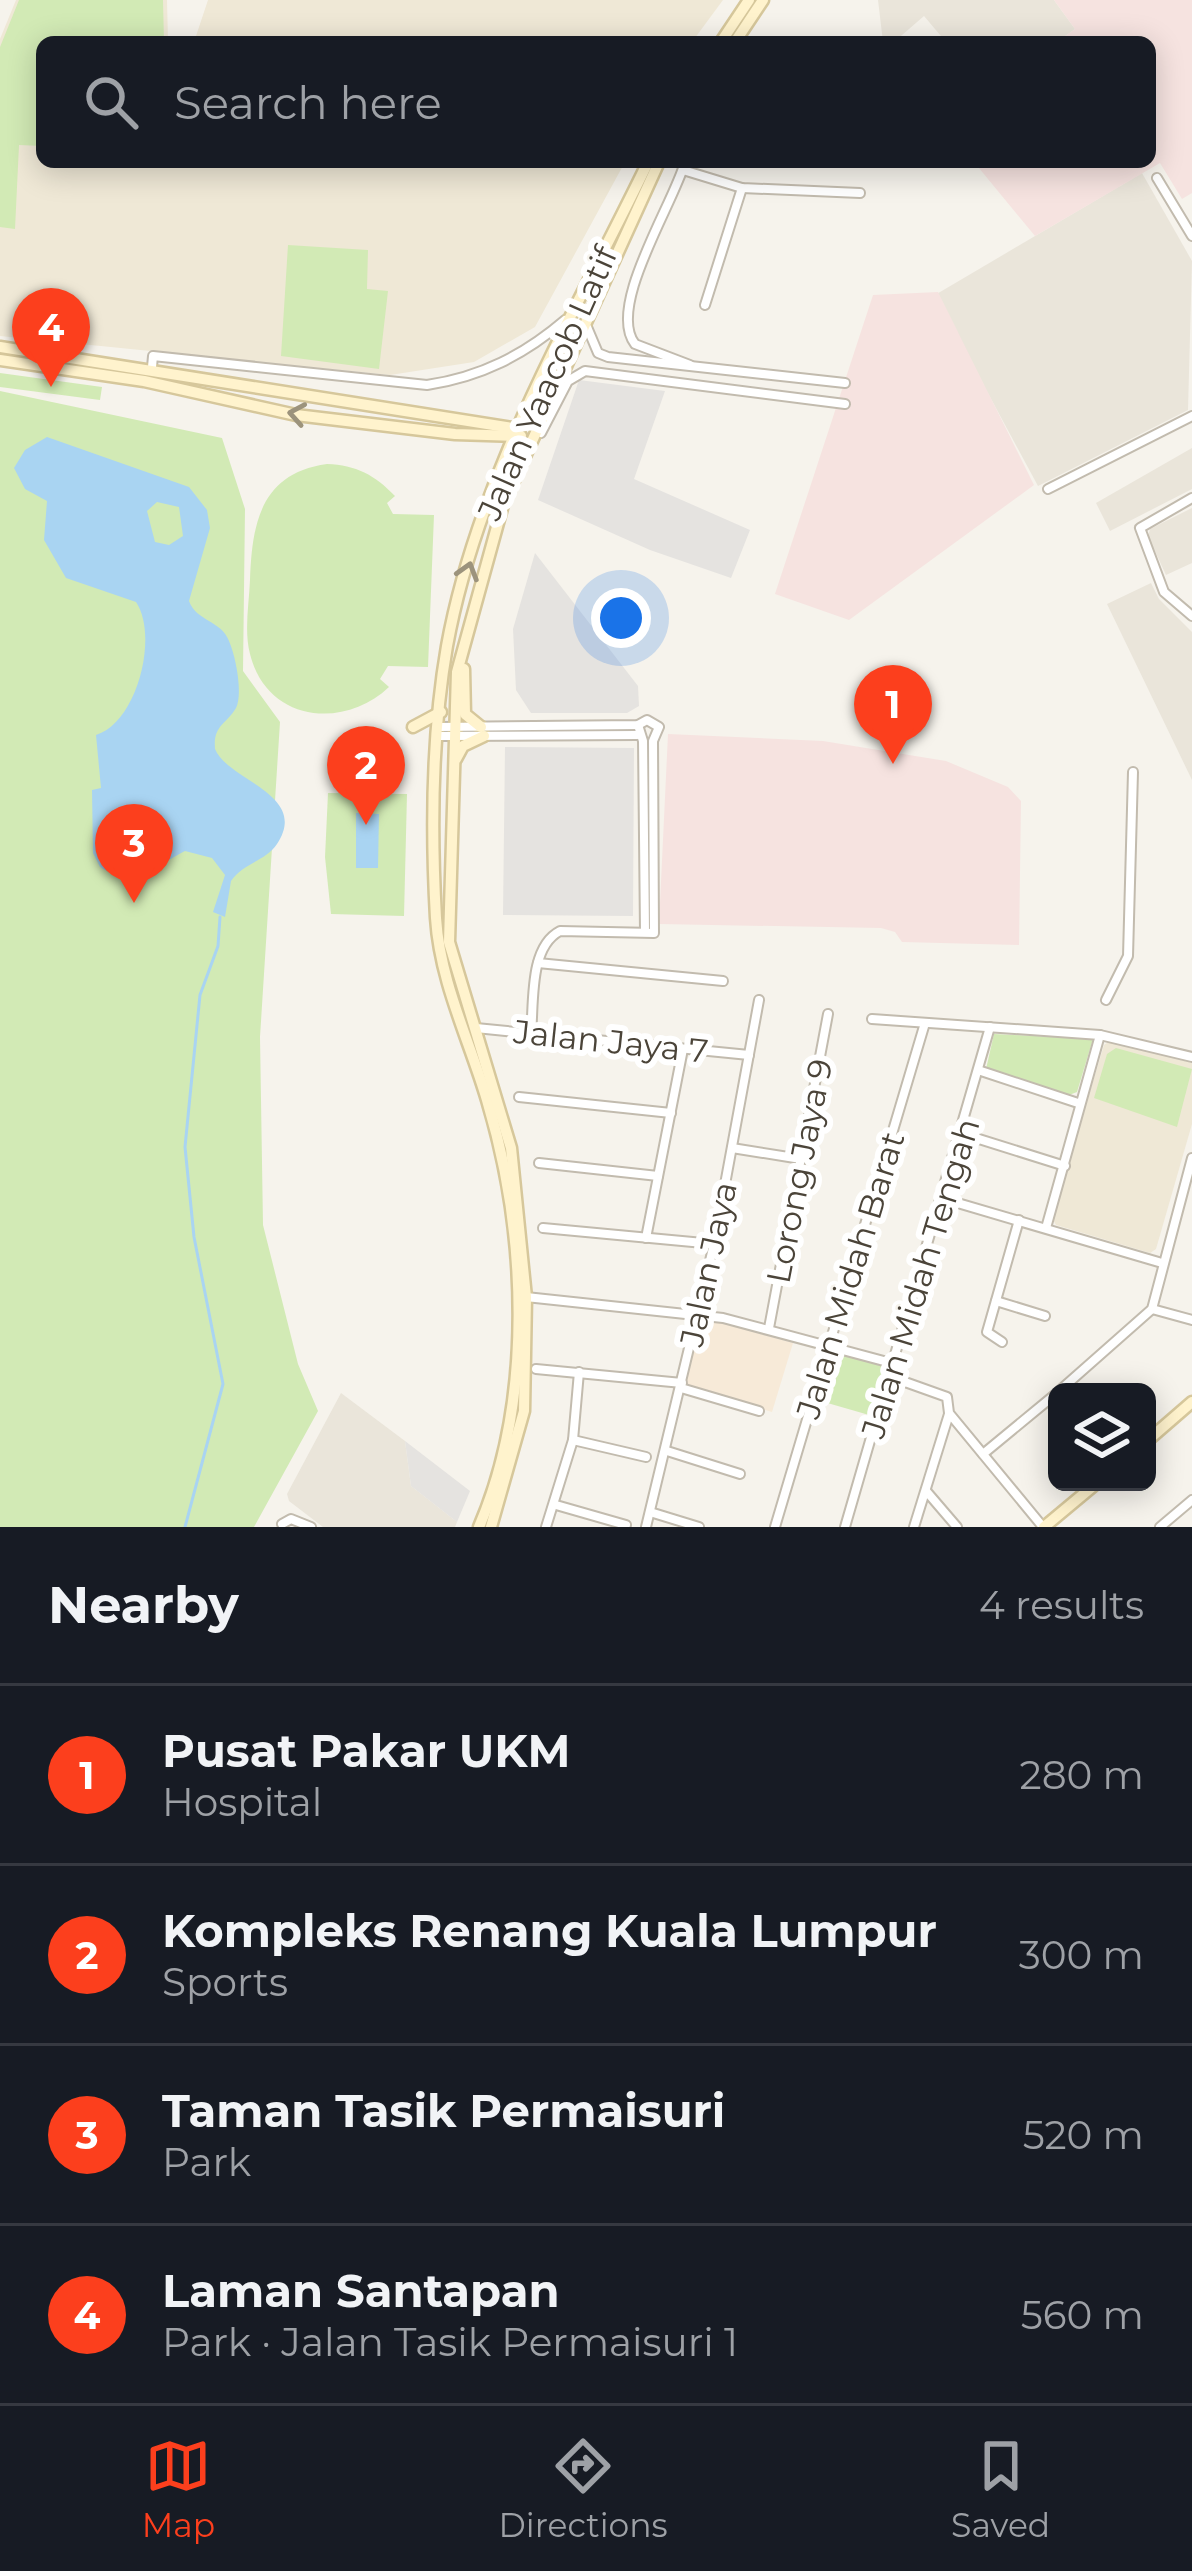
<!DOCTYPE html>
<meta charset="utf-8">
<style>
body{margin:0;font-family:Montserrat,sans-serif;background:#20242c;color:#f1f3f6}
.controls{position:absolute;right:36px;bottom:36px;display:grid;overflow:hidden;border-radius:18px;box-shadow:0 6px 30px #0003}
.controls button{width:108px;height:108px;display:grid;place-items:center;padding:0;border:0;border-bottom:3px solid #363941;background:#171b24;color:#f1f3f6;font:60px sans-serif}
.you{position:absolute;left:621px;top:618px;width:42px;height:42px;margin:-30px;border:9px solid #fff;border-radius:50%;background:#1a73e8;box-shadow:0 0 0 18px #1a73e833}
.badge{display:grid;place-items:center;width:78px;height:78px;border-radius:50%;background:#fc3f1d;color:#fff;font-size:39px;font-weight:700}
.pin{position:absolute;translate:-50% -99px;filter:drop-shadow(0 3px 6px #0008)}
.pin::after{content:'';position:absolute;top:63px;width:42px;height:36px;background:inherit;clip-path:polygon(0 0,100% 0,50% 100%)}
.list{margin:0;padding:0;list-style:none}
h2{display:flex;justify-content:space-between;align-items:center;height:156px;margin:0;padding:0 48px;font-size:51px}
h2 small{font-size:39px;font-weight:400;color:#9ea1a6}
.list li{display:grid;grid-template-columns:78px 1fr auto;gap:36px;align-items:center;box-sizing:border-box;height:180px;padding:0 48px;border-top:3px solid #363941}
.list b{display:block;font-size:45px;white-space:nowrap}
.list p{margin:0;font-size:39px;white-space:nowrap;color:#9ea1a6}
.list em{font-size:39px;font-style:normal;color:#9ea1a6}
.icon{flex:none;width:66px;height:66px;fill:none;stroke:currentColor;stroke-width:2;stroke-linecap:round;stroke-linejoin:round}
.map{position:relative;flex:none;width:1192px;height:1527px;overflow:hidden}
.search{position:absolute;background:#171b24;box-shadow:0 6px 30px #0003;left:36px;right:36px;top:36px;height:132px;display:flex;align-items:center;gap:30px;box-sizing:border-box;padding:0 42px;border-radius:18px;color:#9ea1a6;font-size:45px}
.sheet{height:876px;background:#171b24}
nav{display:flex;justify-content:space-around;align-items:center;box-sizing:border-box;height:168px;border-top:3px solid #363941;background:#171b24;font-size:33px;color:#9ea1a6}
nav a{display:grid;justify-items:center;gap:6px}
nav .on{color:#fc3f1d}
.map>svg:first-child{display:block}
.residential{fill:#eae5da}
.commercial{fill:#f7ead8}
.education{fill:#efe8d6}
.medical{fill:#f6e3e0}
.green{fill:#d2eab5}
.parking{fill:#e5e3e0}
.water{fill:#a9d4f2;fill-rule:evenodd}
.lines{fill:none;stroke-linecap:round;stroke-linejoin:round}
.stream{stroke:#a9d4f2;stroke-width:3}
.street-casing{stroke:#c2bbae;stroke-width:12}
.secondary-casing{stroke:#d6c79b;stroke-width:15}
.street{stroke:#fff;stroke-width:8}
.secondary{stroke:#fff3cd;stroke-width:10}
.oneway{stroke:#9c937c}
.labels{text-anchor:middle;stroke-width:12;stroke-linejoin:round;paint-order:stroke}
.street-label{font-size:33px;fill:#4b4439;stroke:#fff}
</style>
<div class="map">
<svg width="1192" height="1527" viewBox="0 0 1192 1527">
<rect width="100%" height="100%" fill="#f6f3ec"/>
<g class="residential">
<polygon points="878,0 1054,0 1075,29 1057,42 946,42 924,16 894,42 883,42"/>
<polygon points="1142,173 1192,261 1188,410 1038,486 935,295"/>
<polygon points="1192,448 1192,489 1110,531 1096,503"/>
<polygon points="1192,508 1192,563 1166,575 1148,536 1150,529"/>
<polygon points="1151,583 1159,599 1192,632 1192,780 1107,604"/>
<polygon points="341,1393 405,1441 411,1486 457,1522 455,1527 323,1527 289,1501 287,1494"/>
</g>
<polygon class="commercial" points="701,1317 793,1343 772,1412 684,1386"/>
<g class="education">
<polygon points="16,0 167,0 168,41 173,42 42,42 42,162 625,162 535,327 474,362 390,375 0,336 0,39"/>
<polygon points="208,0 723,0 692,42 194,42"/>
<polygon points="1110,1041 1192,1063 1192,1124 1156,1249 1150,1253 1056,1225 1052,1218 1104,1045"/>
</g>
<g class="medical">
<polygon points="1054,0 1192,0 1192,193 1182,199 1160,163 1035,236 974,162 1150,162 1150,42 1057,42 1075,29"/>
<polygon points="938,292 1034,485 849,620 775,594 873,295"/>
<polygon points="668,734 823,741 946,761 1008,787 1021,801 1019,945 902,942 895,932 881,928 659,924"/>
</g>
<g class="green">
<polygon points="19,0 163,0 164,42 42,42 42,146 19,145 15,229 0,227 0,47"/>
<polygon points="288,245 368,250 367,289 388,291 379,369 281,356"/>
<polygon points="0,373 102,387 100,400 0,387"/>
<polygon points="0,391 222,438 245,509 243,671 280,722 260,1037 263,1225 298,1364 318,1411 254,1527 0,1527"/>
<path d="M327,464C356,465 375,475 395,496L387,503L393,514L434,515L428,667L388,666L380,679L389,687C344,730 267,722 250,654C244,631 249,604 250,580C252,523 261,473 327,464Z"/>
<polygon points="328,793 407,794 404,916 331,914 325,857"/>
<polygon points="994,1034 1093,1039 1077,1092 1069,1095 986,1069"/>
<polygon points="1116,1048 1192,1069 1177,1127 1094,1098 1107,1054"/>
<polygon points="831,1349 891,1365 876,1417 817,1400"/>
</g>
<g class="parking">
<polygon points="579,380 665,391 634,479 750,530 731,578 650,550 538,500"/>
<polygon points="535,553 638,686 639,706 627,713 531,713 516,690 513,629"/>
<polygon points="505,747 634,748 633,916 503,915"/>
<polygon points="405,1441 470,1491 457,1522 411,1486"/>
</g>
<g class="water">
<path d="M47,437L189,487L207,510L210,528L189,601C197,622 221,620 229,641C236,657 243,694 236,708C226,725 213,725 215,749C228,781 310,794 277,844C266,861 243,863 231,881L225,917L213,912L225,875L212,858L185,851C159,864 134,889 100,867L93,853L92,790L101,788L96,735C137,723 159,636 136,602L66,578L44,540L47,501L25,489L14,468L25,450ZM157,502L179,507L183,536L169,545L155,542L147,511Z"/>
<polygon points="356,813 379,814 378,868 356,868"/>
</g>
<g class="lines">
<polyline class="stream" points="185,1527 223,1384 194,1237 185,1147 200,995 218,946 220,917"/>
<g class="street-casing">
<g id="street">
<path d="M685,162C674,203 606,307 635,344L690,365"/>
<polyline points="683,170 742,188 860,193"/>
<polyline points="1157,178 1192,236"/>
<polyline points="705,305 742,188"/>
<polyline points="587,327 598,353 608,357 845,383"/>
<path d="M152,367L153,356L427,385C481,377 524,355 565,320"/>
<polyline points="541,433 568,381 585,371 845,404"/>
<polyline points="1048,489 1192,416"/>
<polyline points="1192,498 1140,528 1164,592 1192,616"/>
<polyline points="638,725 643,741 645,932"/>
<path d="M440,727L638,725L647,720L659,727L653,741L654,933L560,931C529,947 534,1002 531,1034"/>
<polyline points="440,736 637,735"/>
<polyline points="538,963 723,981"/>
<polyline points="1106,1000 1128,956 1133,772"/>
<polyline points="872,1019 1100,1035 1192,1057"/>
<polyline points="476,1028 749,1055"/>
<polyline points="981,1071 1078,1103"/>
<polyline points="519,1097 671,1113"/>
<polyline points="963,1134 1065,1166"/>
<polyline points="732,1148 801,1159"/>
<polyline points="539,1163 658,1176"/>
<polyline points="944,1199 1162,1263"/>
<polyline points="543,1228 714,1244"/>
<polyline points="1046,1228 1100,1035"/>
<polyline points="646,1238 683,1049"/>
<polyline points="526,1297 723,1318 895,1364"/>
<polyline points="996,1301 1045,1316"/>
<polyline points="1152,1309 1192,1320"/>
<polyline points="769,1328 828,1014"/>
<polyline points="1002,1342 987,1332 1019,1220"/>
<polyline points="536,1369 682,1383"/>
<polyline points="891,1377 947,1397 949,1413 1043,1527"/>
<polyline points="681,1388 759,1411"/>
<polyline points="1058,1392 1152,1309 1192,1158"/>
<polyline points="573,1440 646,1457"/>
<polyline points="667,1451 740,1474"/>
<polyline points="983,1454 1057,1393"/>
<polyline points="927,1492 957,1527"/>
<polyline points="556,1505 626,1525"/>
<polyline points="650,1512 699,1527"/>
<polyline points="282,1524 291,1519 311,1527"/>
<polyline points="546,1527 573,1440 579,1372"/>
<polyline points="646,1527 714,1244 759,1000"/>
<polyline points="775,1527 925,1023"/>
<polyline points="845,1527 990,1027"/>
<polyline points="914,1527 949,1414"/>
<polyline points="1160,1527 1192,1500"/>
</g>
</g>
<g class="secondary-casing">
<g id="secondary">
<polyline points="721,42 749,0"/>
<polyline points="735,42 763,0"/>
<polyline points="0,347 519,429"/>
<polyline points="0,360 144,381 296,415 455,434 521,436"/>
<polyline points="464,669 465,714 481,727"/>
<polyline points="413,727 441,712"/>
<polyline points="456,759 463,746 484,736"/>
<polyline points="1147,1441 1192,1402"/>
<path d="M479,1527C534,1399 527,1233 487,1100C469,1039 440,982 436,918C431,830 432,732 447,646C478,475 573,317 648,162"/>
<polyline points="491,1527 524,1411 526,1297 511,1148 449,942 457,672 503,505 659,162"/>
<polyline points="1044,1527 1098,1482"/>
</g>
</g>
<use href="#street" class="street"/>
<use href="#secondary" class="secondary"/>
</g>
<defs><path id="oneway-chevron" d="M-2-3.5L2.5 0L-2 3.5" fill="none" stroke-width="1.6" stroke-linecap="round" stroke-linejoin="round" transform="scale(3)"/></defs>
<g class="oneway">
<use href="#oneway-chevron" transform="translate(297 414) rotate(-170)"/>
<use href="#oneway-chevron" transform="translate(468 571) rotate(-73)"/>
</g>
<g class="labels">
<g class="street-label">
<text transform="translate(547 383) rotate(-66)" y="12">Jalan Yaacob Latif</text>
<text transform="translate(611 1041) rotate(6)" y="12">Jalan Jaya 7</text>
<text transform="translate(799 1171) rotate(-79)" y="12">Lorong Jaya 9</text>
<text transform="translate(708 1264) rotate(-78)" y="12">Jalan Jaya</text>
<text transform="translate(850 1275) rotate(-73)" y="12">Jalan Midah Barat</text>
<text transform="translate(920 1278) rotate(-73)" y="12">Jalan Midah Tengah</text>
</g>
</g>
</svg>
<div class="controls">
<button><svg class="icon" aria-label="layers" viewBox="0 0 24 24"><path d="M12 4l9 5-9 5-9-5zM3 14l9 5 9-5"/></svg></button>
</div>
<div class="you"></div>
<div class="pin badge" style="left:893px;top:764px">1</div>
<div class="pin badge" style="left:366px;top:825px">2</div>
<div class="pin badge" style="left:134px;top:903px">3</div>
<div class="pin badge" style="left:51px;top:387px">4</div>
<div class="search"><svg class="icon" aria-label="search" viewBox="0 0 24 24"><circle cx="10" cy="10" r="6"/><path d="M15 15l6 6"/></svg>Search here</div>
</div>
<section class="sheet">
<h2>Nearby<small>4 results</small></h2>
<ul class="list">
<li><span class="badge">1</span><div><b>Pusat Pakar UKM</b><p>Hospital</p></div><em>280 m</em></li>
<li><span class="badge">2</span><div><b>Kompleks Renang Kuala Lumpur</b><p>Sports</p></div><em>300 m</em></li>
<li><span class="badge">3</span><div><b>Taman Tasik Permaisuri</b><p>Park</p></div><em>520 m</em></li>
<li><span class="badge">4</span><div><b>Laman Santapan</b><p>Park · Jalan Tasik Permaisuri 1</p></div><em>560 m</em></li>
</ul>
</section>
<nav>
<a class="on"><svg class="icon" aria-label="map" viewBox="0 0 24 24"><path d="M3 6l6-2 6 2 6-2v14l-6 2-6-2-6 2zM9 4v14M15 6v14"/></svg>Map</a>
<a><svg class="icon" aria-label="directions" viewBox="0 0 24 24"><path d="M12 3l9 9-9 9-9-9zM9 14v-3h6M13 9l2 2-2 2"/></svg>Directions</a>
<a><svg class="icon" aria-label="saved" viewBox="0 0 24 24"><path d="M7 4h10v16l-5-4-5 4z"/></svg>Saved</a>
</nav>
